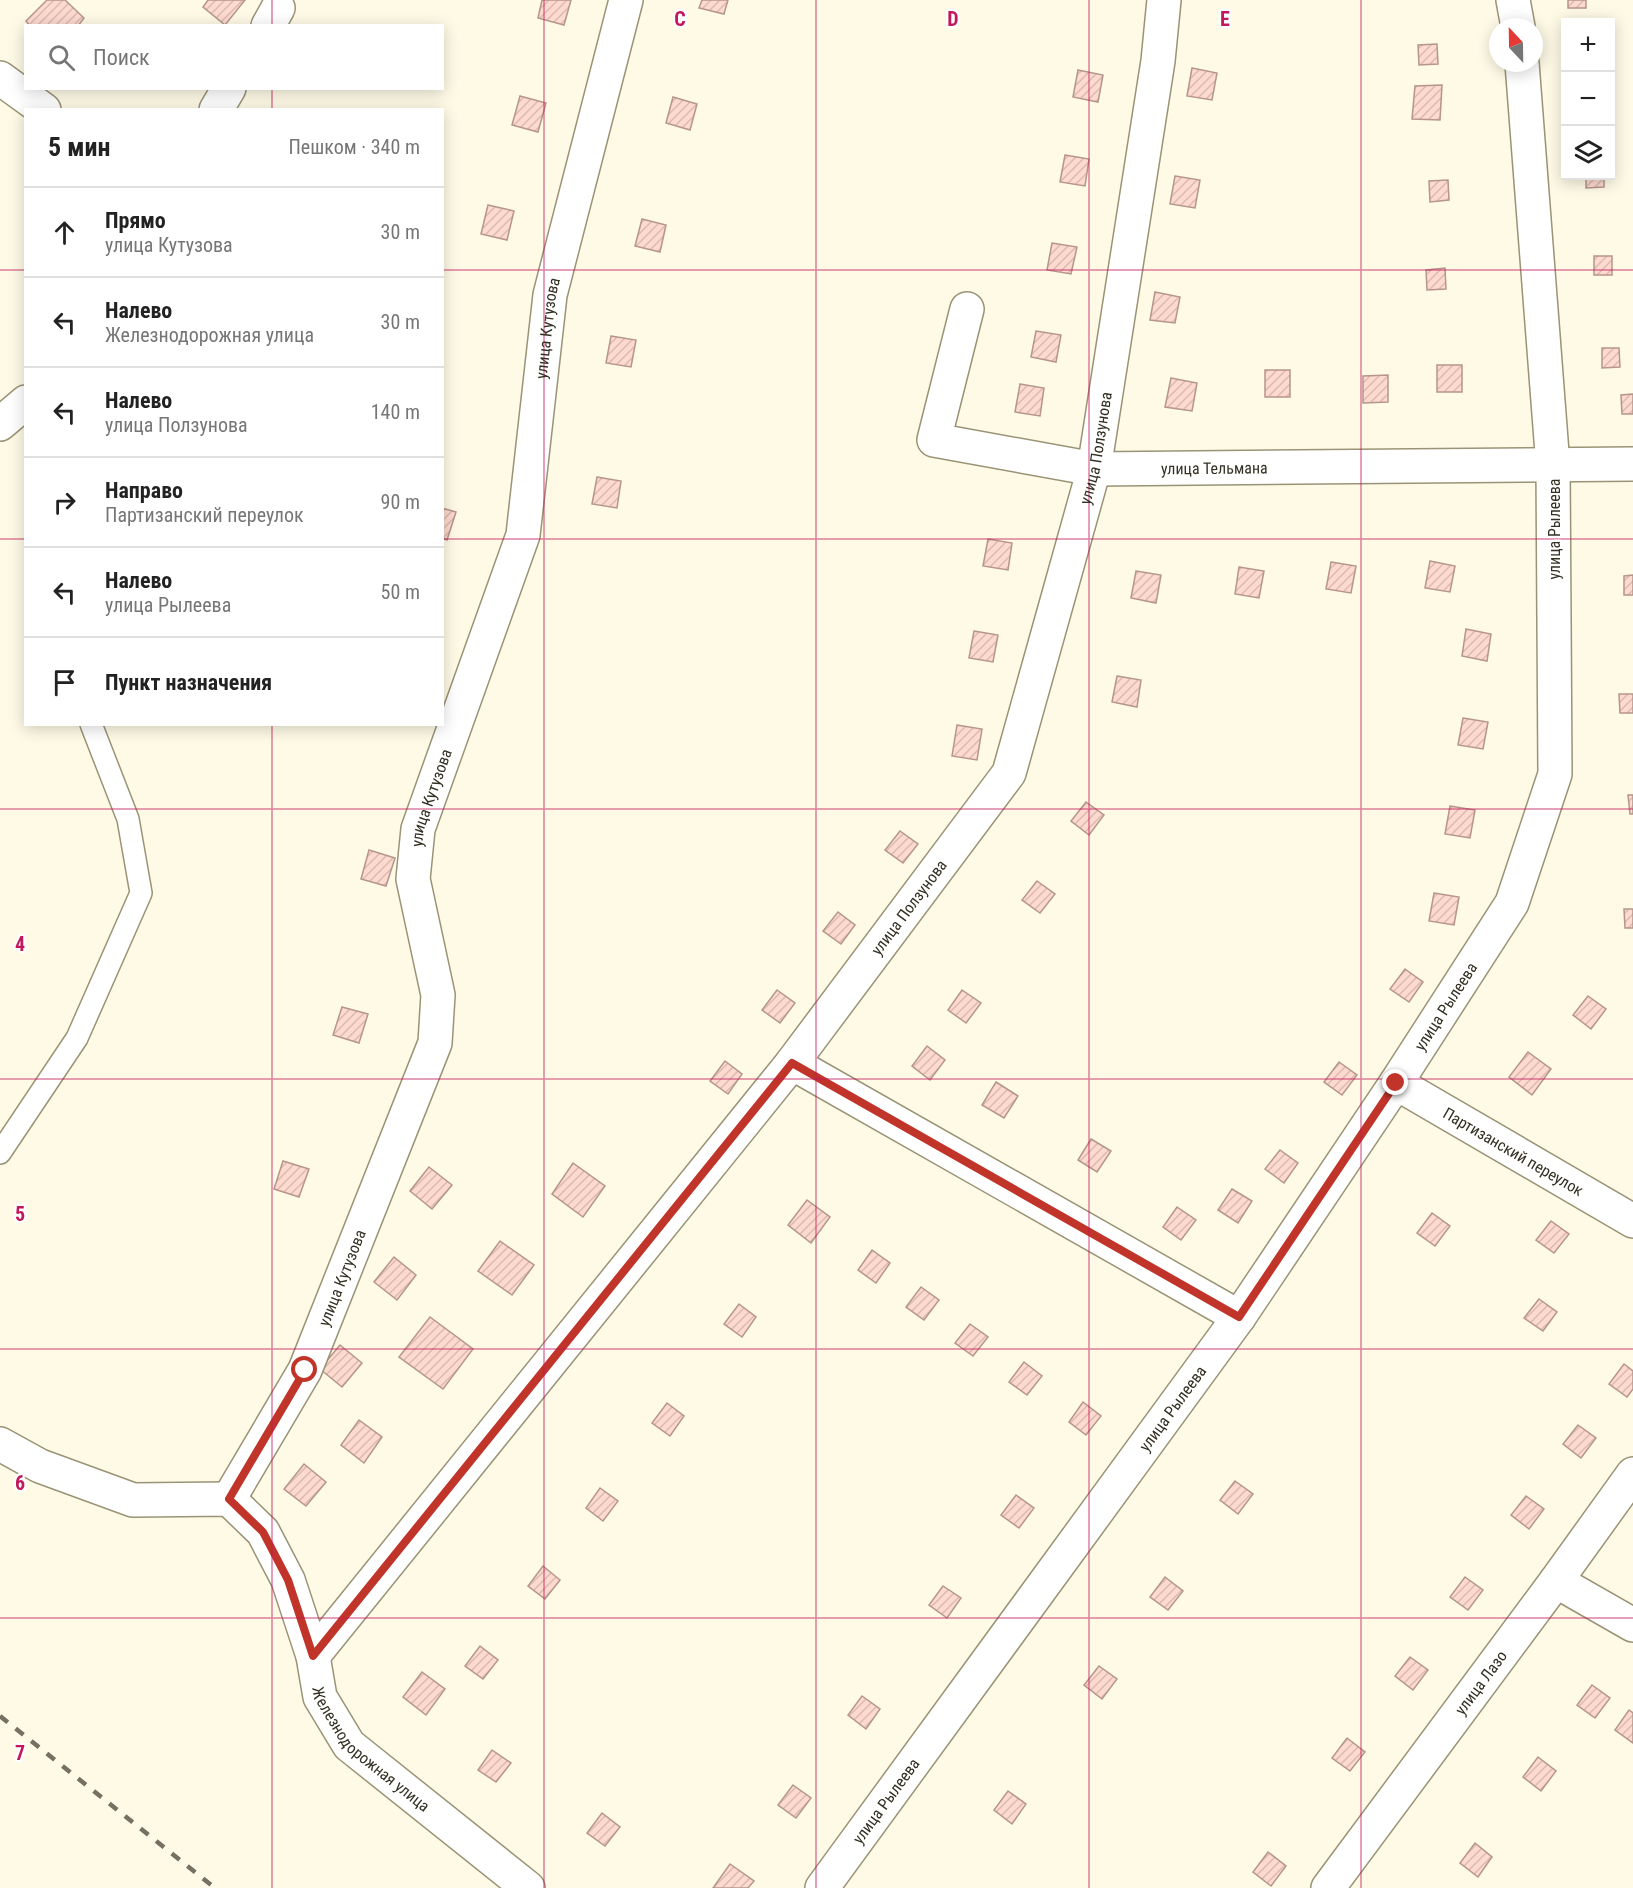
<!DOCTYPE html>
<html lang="ru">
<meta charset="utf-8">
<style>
body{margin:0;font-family:"Roboto Condensed",sans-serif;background:#f2f2f2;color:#222}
.controls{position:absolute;right:18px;top:18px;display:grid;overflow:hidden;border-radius:0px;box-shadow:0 3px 15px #0003}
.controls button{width:54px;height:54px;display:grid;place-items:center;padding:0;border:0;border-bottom:2px solid #e0e0e0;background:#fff;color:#222;font:30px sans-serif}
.compass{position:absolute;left:1489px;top:18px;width:54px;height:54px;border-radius:50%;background:#fff;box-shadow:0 3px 15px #0003;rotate:338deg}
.stop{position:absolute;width:18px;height:18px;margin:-14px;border:4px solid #c1342a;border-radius:50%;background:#fff}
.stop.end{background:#c1342a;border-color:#fff;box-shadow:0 2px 6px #0008}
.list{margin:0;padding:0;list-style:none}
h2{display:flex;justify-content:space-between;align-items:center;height:78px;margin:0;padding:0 24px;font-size:26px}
h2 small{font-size:20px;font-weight:400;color:#767676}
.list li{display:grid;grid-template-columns:39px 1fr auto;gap:18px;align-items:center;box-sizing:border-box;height:90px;padding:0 24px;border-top:2px solid #e0e0e0}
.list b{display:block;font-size:22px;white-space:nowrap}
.list p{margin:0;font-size:20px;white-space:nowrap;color:#767676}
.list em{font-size:20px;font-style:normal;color:#767676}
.icon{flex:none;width:33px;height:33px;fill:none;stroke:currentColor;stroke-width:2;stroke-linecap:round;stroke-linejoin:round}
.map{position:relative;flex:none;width:1633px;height:1888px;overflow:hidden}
.search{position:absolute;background:#fff;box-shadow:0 3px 15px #0003;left:24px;top:24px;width:420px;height:66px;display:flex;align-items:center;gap:15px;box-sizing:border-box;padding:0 21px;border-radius:0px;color:#767676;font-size:22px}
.panel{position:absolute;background:#fff;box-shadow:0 3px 15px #0003;left:24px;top:108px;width:420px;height:618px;border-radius:0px}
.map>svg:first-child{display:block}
.building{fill:url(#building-hatch);stroke:#b6958b;stroke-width:1.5}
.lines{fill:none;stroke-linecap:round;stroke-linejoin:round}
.lane-casing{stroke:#9a9375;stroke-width:24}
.street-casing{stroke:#9a9375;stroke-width:36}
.lane{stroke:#fff;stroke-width:21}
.street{stroke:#fff;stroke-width:33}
.rail{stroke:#757162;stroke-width:4.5;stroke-dasharray:10 10;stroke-linecap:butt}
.route{stroke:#c1342a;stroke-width:8}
.grid{fill:none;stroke:#c2185b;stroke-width:1.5;stroke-opacity:0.55}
.labels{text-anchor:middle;stroke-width:4.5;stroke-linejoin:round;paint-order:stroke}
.street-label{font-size:16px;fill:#333023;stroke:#fff}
.grid-label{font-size:20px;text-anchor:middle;font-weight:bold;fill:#c2185b;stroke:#fff;stroke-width:4.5;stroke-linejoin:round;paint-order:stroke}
</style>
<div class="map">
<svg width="1633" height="1888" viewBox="0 0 1633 1888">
<defs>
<pattern id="building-hatch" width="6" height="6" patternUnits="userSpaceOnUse" patternTransform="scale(1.5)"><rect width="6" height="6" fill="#fdd9ce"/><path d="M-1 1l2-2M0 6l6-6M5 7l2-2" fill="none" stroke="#d9bbb1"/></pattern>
</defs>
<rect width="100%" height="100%" fill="#fefae6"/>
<g class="building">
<polygon points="47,0 65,0 84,18 78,26 30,26 26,21"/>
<polygon points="208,0 245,0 225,25 203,7"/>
<polygon points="542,0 571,0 564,25 538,18"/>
<polygon points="702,0 728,0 724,14 699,8"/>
<rect x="1568" y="0" width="18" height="8"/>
<polygon points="1437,44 1438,64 1419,65 1418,45"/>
<polygon points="1192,68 1217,73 1212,100 1187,96"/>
<polygon points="1078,70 1103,75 1098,102 1073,97"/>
<polygon points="1442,85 1440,120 1412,119 1415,86"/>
<polygon points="520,96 546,103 538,132 512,125"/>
<polygon points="673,97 697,104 690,130 666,123"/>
<polygon points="1065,155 1089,159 1085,186 1060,182"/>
<polygon points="1175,176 1200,180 1195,208 1170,204"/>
<polygon points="1586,176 1604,176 1604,187 1586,188"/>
<polygon points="1448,180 1449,200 1430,202 1429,181"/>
<polygon points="488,205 514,211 507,240 481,234"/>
<polygon points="642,219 666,225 660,252 635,246"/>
<polygon points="1052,243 1077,247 1071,274 1047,270"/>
<rect x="1594" y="256" width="18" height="19"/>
<polygon points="1445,268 1446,289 1427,290 1426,270"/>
<polygon points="1155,292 1180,297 1175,323 1150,320"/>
<polygon points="1036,331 1061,335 1056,362 1031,357"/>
<polygon points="611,336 636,340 631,367 606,363"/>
<polygon points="1602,348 1619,348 1620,367 1602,368"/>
<rect x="1437" y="365" width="25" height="27"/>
<rect x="1265" y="370" width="25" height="27"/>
<polygon points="1388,375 1388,402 1363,403 1363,376"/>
<polygon points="1171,378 1197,383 1192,411 1165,407"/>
<polygon points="1020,384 1044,388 1040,416 1015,412"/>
<polygon points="1633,394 1633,414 1622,414 1621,395"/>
<polygon points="597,477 621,481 617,508 592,504"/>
<polygon points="442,508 456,512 447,540 442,538"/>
<polygon points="988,539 1012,543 1008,570 983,566"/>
<polygon points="1430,561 1455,566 1450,592 1425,588"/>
<polygon points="1331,562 1356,566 1351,593 1326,589"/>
<polygon points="1239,567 1264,571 1259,598 1235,594"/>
<polygon points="1136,571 1161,575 1156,603 1131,598"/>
<polygon points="1633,575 1633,595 1624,595 1624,576"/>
<polygon points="1466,629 1491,634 1487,661 1462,656"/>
<polygon points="974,631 998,635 993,662 969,658"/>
<polygon points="1117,676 1141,680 1137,707 1112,702"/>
<polygon points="1619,694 1633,694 1633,713 1620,713"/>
<polygon points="1463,718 1488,722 1483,749 1458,745"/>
<polygon points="957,725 982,729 977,760 952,756"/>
<polygon points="1628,795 1633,795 1633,814 1630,814"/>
<polygon points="1086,802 1104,815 1089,835 1071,821"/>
<polygon points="1450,806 1475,810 1470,838 1445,834"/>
<polygon points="900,831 918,844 903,863 885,850"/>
<polygon points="369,850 395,858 386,886 361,879"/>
<polygon points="1037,881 1055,894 1040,913 1022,900"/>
<polygon points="1434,893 1459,897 1454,925 1429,921"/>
<polygon points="1624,909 1633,909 1633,928 1625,928"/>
<polygon points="838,912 855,925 841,944 823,931"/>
<polygon points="1405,969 1423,982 1409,1002 1390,989"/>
<polygon points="777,990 795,1003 780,1023 762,1010"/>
<polygon points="962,990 981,1003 966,1023 948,1010"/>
<polygon points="1588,996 1606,1009 1591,1029 1573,1015"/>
<polygon points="342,1007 368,1014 359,1043 333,1035"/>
<polygon points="927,1046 945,1060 930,1080 912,1066"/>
<polygon points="1528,1052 1551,1069 1532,1095 1509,1077"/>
<polygon points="725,1061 742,1074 728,1094 710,1081"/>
<polygon points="1339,1062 1357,1075 1342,1095 1324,1082"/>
<polygon points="996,1082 1018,1096 1004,1118 982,1105"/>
<polygon points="1091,1139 1111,1151 1097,1172 1078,1160"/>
<polygon points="1280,1150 1298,1163 1284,1183 1265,1169"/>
<polygon points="283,1161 309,1169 299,1197 274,1189"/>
<polygon points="573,1163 605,1186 583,1217 552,1194"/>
<polygon points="429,1167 452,1185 432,1209 410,1191"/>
<polygon points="1232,1189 1252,1201 1238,1223 1218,1210"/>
<polygon points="807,1200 830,1217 811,1243 788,1225"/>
<polygon points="1177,1207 1196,1220 1181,1240 1163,1227"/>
<polygon points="1432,1213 1450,1226 1435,1246 1417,1233"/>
<polygon points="1551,1221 1569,1234 1554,1253 1536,1240"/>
<polygon points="500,1241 534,1265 512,1295 478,1271"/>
<polygon points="872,1250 890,1263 876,1283 858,1270"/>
<polygon points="394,1257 416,1275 397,1300 374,1282"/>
<polygon points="921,1287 939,1300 924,1320 906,1307"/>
<polygon points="1539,1299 1557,1312 1543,1331 1524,1318"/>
<polygon points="739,1304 756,1317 742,1337 724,1324"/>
<polygon points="430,1317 473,1349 443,1389 399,1357"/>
<polygon points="970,1324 988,1337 973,1356 955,1343"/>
<polygon points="340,1345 362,1363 342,1387 320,1369"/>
<polygon points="1024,1362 1042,1376 1027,1395 1009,1382"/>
<polygon points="1624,1364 1633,1371 1633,1389 1627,1397 1609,1384"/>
<polygon points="1083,1402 1101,1416 1086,1435 1069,1422"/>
<polygon points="667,1403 684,1416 670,1436 652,1423"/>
<polygon points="359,1420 382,1437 364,1463 341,1445"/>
<polygon points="1578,1425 1596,1438 1581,1458 1563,1444"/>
<polygon points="304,1464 326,1482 306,1506 284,1489"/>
<polygon points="1235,1481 1253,1494 1238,1514 1220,1500"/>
<polygon points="600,1488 618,1501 603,1521 586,1508"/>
<polygon points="1016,1495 1034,1508 1019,1528 1001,1515"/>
<polygon points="1526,1496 1544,1509 1529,1529 1511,1515"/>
<polygon points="543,1566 560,1580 545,1599 528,1586"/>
<polygon points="1165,1577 1183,1591 1168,1610 1150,1597"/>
<polygon points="1465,1577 1483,1590 1468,1610 1450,1597"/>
<polygon points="943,1586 961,1598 947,1618 929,1605"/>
<polygon points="480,1646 498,1660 483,1679 465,1666"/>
<polygon points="1410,1657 1428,1670 1413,1690 1395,1676"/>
<polygon points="1099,1666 1117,1679 1102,1699 1084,1685"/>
<polygon points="422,1672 445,1689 426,1715 403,1697"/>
<polygon points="1592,1685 1610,1698 1595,1718 1577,1705"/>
<polygon points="862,1696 880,1709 866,1729 848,1715"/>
<polygon points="1629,1710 1633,1713 1633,1743 1615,1730"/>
<polygon points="1347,1738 1365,1752 1350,1771 1332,1758"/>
<polygon points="492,1750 511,1763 496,1782 478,1770"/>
<polygon points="1538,1757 1556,1771 1541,1791 1523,1777"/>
<polygon points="793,1785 811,1798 796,1818 778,1805"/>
<polygon points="1008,1791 1026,1804 1012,1824 994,1810"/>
<polygon points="602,1813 620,1827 605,1846 587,1833"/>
<polygon points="1475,1843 1492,1857 1478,1877 1460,1863"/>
<polygon points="1268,1852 1286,1866 1271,1886 1253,1872"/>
<polygon points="730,1864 754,1881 748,1888 713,1888"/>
</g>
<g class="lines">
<g class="lane-casing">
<polyline id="lane" points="0,1153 77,1038 141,893 128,819 91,724"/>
</g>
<g class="street-casing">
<g id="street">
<polyline points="1513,0 1518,27"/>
<polyline points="268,26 278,8"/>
<polyline points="0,78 44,110"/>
<polyline points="216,110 229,88"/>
<path id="s1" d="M967,309L934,440L1094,469L1633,464"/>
<polyline points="0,424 26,402"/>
<polyline points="792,1063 1239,1317"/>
<path id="s2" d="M1396,1083L1633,1221"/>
<path id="s3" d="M0,1444L40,1466L133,1500L229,1499L263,1532L288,1580L313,1656L320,1697L349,1745L528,1888"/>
<path id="s4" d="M229,1499L305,1370L435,1043L438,995L413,879L418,829L523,535L550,295L626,0"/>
<polyline points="1556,1581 1633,1625"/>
<path id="s5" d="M313,1656L792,1063L1009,773L1094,469L1158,61L1164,0"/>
<path id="s6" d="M822,1888L1239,1317L1396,1083L1512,903L1555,774L1553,466L1522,63"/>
<path id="s7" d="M1328,1888L1556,1581L1633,1474"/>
</g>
</g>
<use href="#lane" class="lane"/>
<use href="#street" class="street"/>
<polyline class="rail" points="0,1716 215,1888"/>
</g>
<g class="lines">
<polyline class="route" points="305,1370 229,1499 263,1532 288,1580 313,1656 792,1063 1239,1317 1396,1083"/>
</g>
<path class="grid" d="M272,0V26M544,0V1888M816,0V1888M1089,0V1888M1361,0V1888M272,88V110M0,270H26M442,270H1633M0,539H26M442,539H1633M272,724V1888M0,809H1633M0,1079H1633M0,1349H1633M0,1618H1633"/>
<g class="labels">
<g class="street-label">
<text dy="6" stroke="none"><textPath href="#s4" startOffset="1239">улица Кутузова</textPath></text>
<text dy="6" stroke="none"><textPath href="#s5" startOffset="1461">улица Ползунова</textPath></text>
<text dy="6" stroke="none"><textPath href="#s1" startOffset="418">улица Тельмана</textPath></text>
<text transform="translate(1554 529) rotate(-90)" y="6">улица Рылеева</text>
<text dy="6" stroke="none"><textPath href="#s4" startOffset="752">улица Кутузова</textPath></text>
<text dy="6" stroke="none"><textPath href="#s5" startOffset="957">улица Ползунова</textPath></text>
<text dy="6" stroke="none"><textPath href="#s6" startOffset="1080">улица Рылеева</textPath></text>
<text dy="6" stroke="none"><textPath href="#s2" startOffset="136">Партизанский переулок</textPath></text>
<text dy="6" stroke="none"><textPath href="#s4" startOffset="249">улица Кутузова</textPath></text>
<text dy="6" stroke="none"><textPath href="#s6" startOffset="594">улица Рылеева</textPath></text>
<text dy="6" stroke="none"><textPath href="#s7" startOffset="256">улица Лазо</textPath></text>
<text dy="6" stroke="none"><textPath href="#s3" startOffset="537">Железнодорожная улица</textPath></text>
<text dy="6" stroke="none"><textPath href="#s6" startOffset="108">улица Рылеева</textPath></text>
</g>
</g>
<g class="grid-label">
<text x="680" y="26">C</text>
<text x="953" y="26">D</text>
<text x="1225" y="26">E</text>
<text x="20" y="951">4</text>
<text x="20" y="1221">5</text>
<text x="20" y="1490">6</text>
<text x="20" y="1760">7</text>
</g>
</svg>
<div class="controls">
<button>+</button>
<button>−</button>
<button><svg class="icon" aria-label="layers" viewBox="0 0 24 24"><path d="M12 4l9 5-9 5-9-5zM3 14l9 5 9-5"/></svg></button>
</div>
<svg class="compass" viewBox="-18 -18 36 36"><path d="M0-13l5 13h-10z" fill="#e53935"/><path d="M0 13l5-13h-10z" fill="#767676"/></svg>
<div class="stop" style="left:305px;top:1370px"></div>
<div class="stop end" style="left:1396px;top:1083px"></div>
<div class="search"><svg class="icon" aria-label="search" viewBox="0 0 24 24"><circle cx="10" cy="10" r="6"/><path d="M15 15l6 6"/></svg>Поиск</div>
<section class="panel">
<h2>5 мин<small>Пешком · 340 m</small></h2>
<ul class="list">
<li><svg class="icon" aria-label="ahead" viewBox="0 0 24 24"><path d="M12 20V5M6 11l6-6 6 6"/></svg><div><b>Прямо</b><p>улица Кутузова</p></div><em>30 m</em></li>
<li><svg class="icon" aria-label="left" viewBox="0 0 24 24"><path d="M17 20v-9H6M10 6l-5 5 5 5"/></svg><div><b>Налево</b><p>Железнодорожная улица</p></div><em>30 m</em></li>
<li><svg class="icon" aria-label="left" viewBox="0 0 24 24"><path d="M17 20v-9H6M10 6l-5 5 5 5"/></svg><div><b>Налево</b><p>улица Ползунова</p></div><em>140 m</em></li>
<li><svg class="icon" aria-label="right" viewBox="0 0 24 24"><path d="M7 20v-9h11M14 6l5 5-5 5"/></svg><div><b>Направо</b><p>Партизанский переулок</p></div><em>90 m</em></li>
<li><svg class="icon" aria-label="left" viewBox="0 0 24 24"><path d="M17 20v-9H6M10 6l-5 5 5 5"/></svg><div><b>Налево</b><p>улица Рылеева</p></div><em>50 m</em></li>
<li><svg class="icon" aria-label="arrive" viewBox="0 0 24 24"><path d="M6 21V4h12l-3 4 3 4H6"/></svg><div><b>Пункт назначения</b></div></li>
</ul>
</section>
</div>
